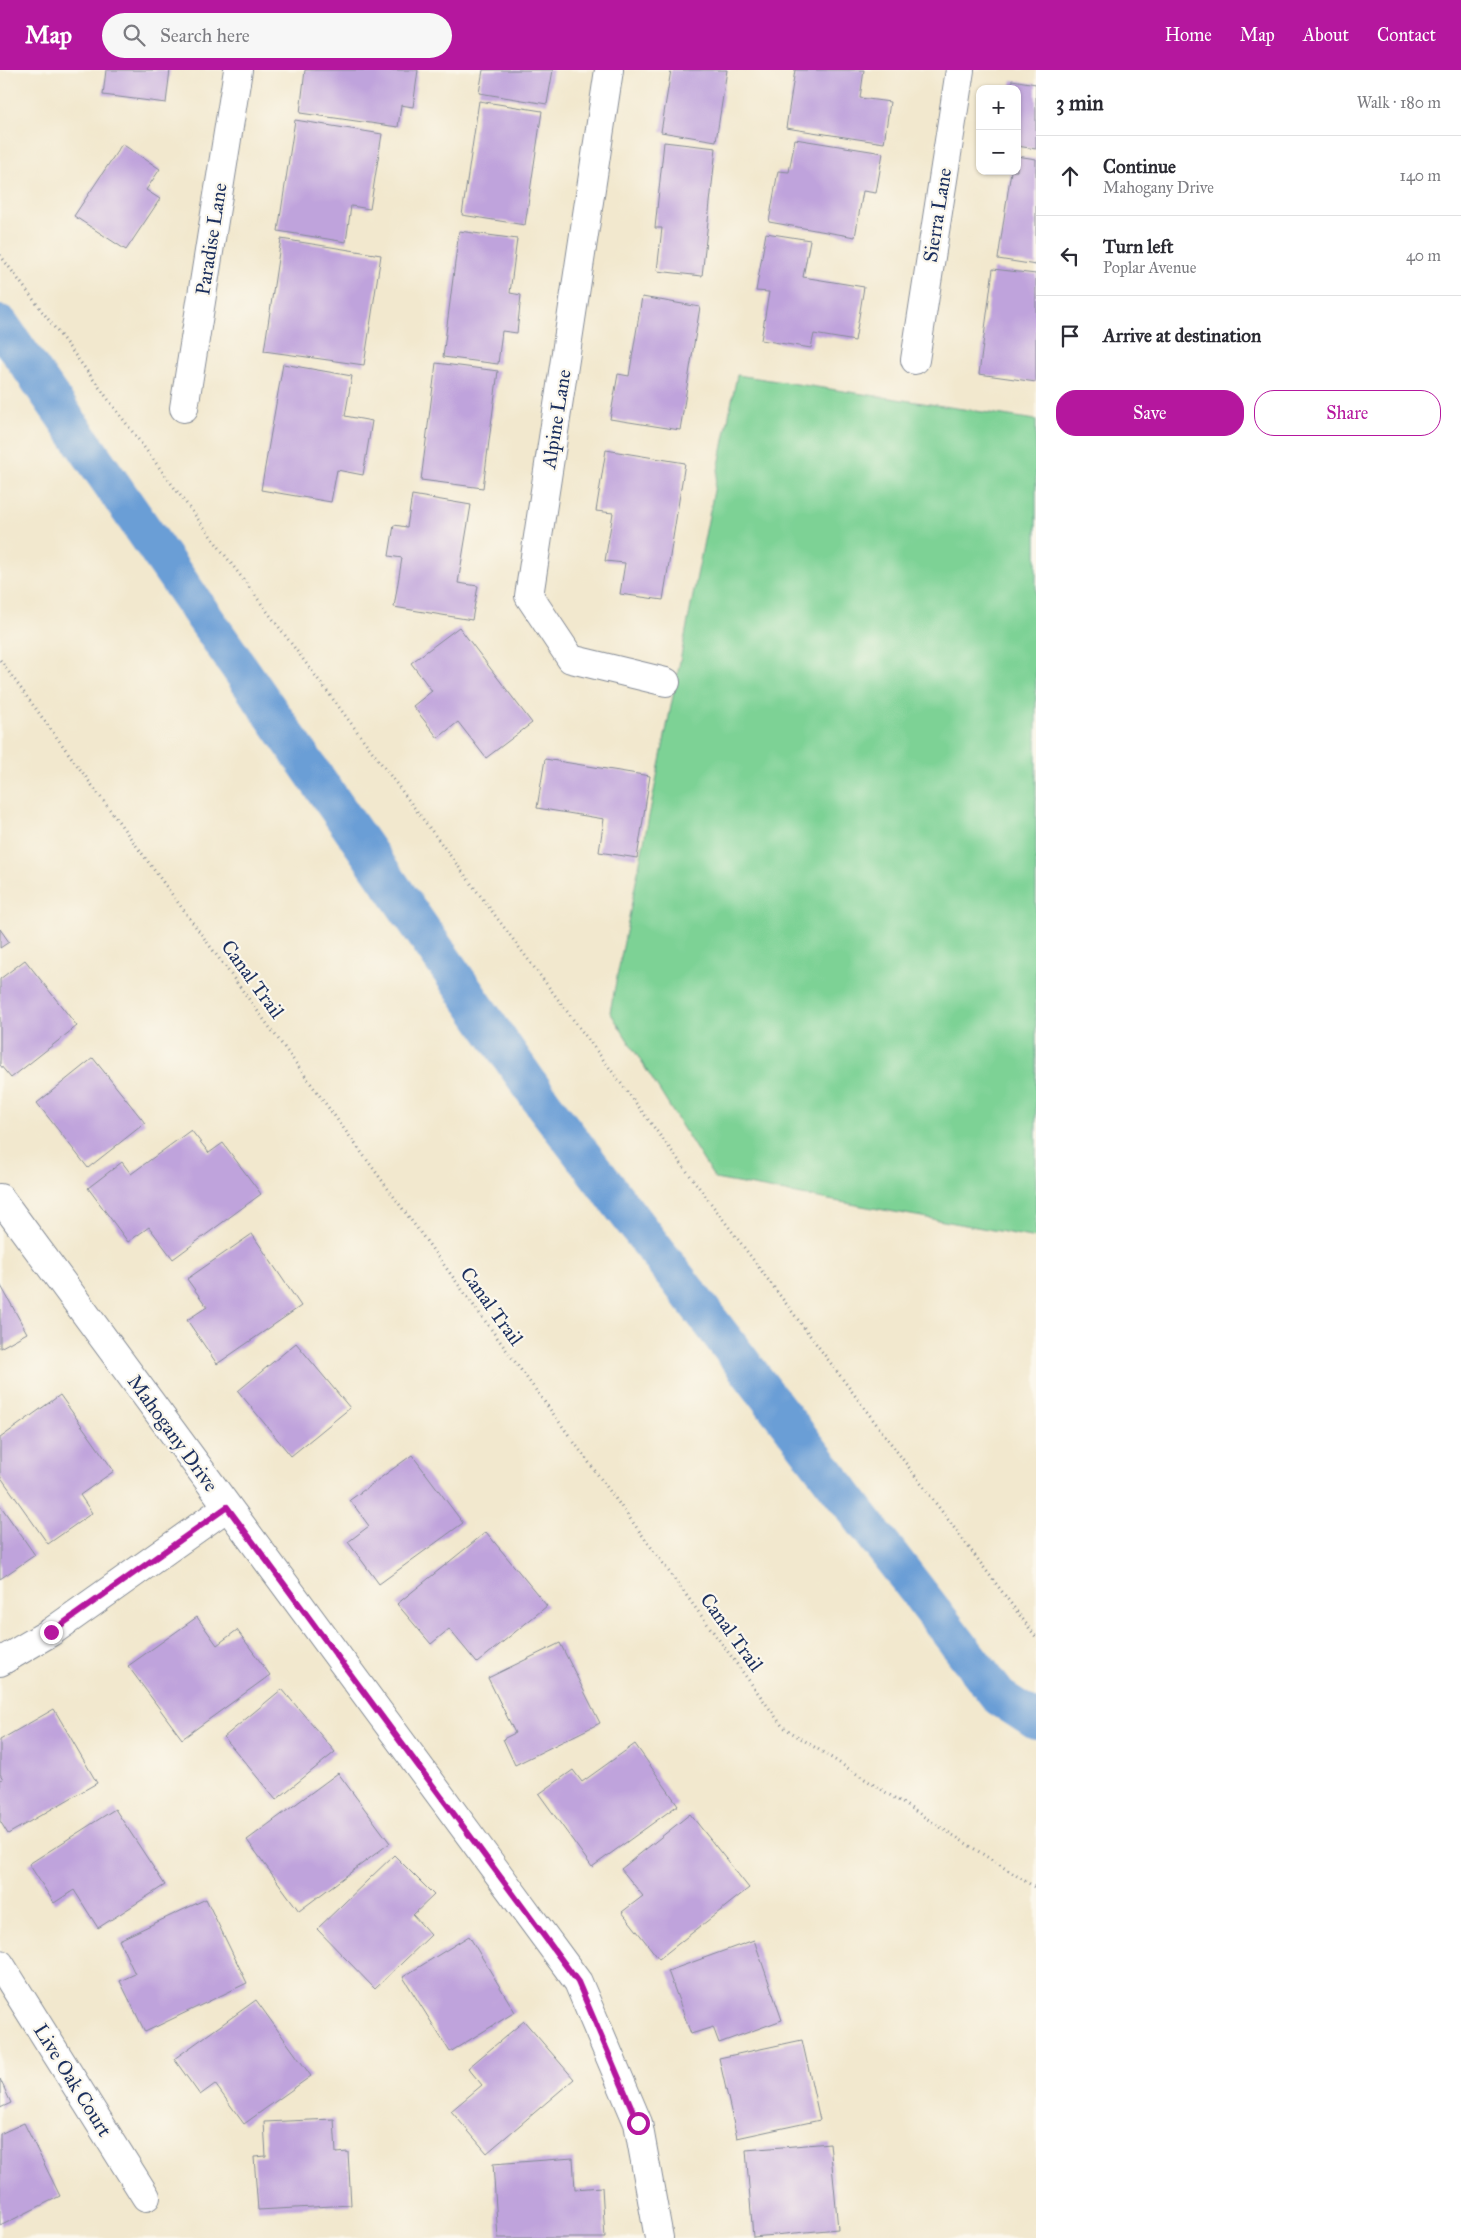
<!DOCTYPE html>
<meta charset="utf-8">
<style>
body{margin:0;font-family:"IM FELL Great Primer",serif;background:#f7f7f7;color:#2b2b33}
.controls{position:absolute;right:15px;top:15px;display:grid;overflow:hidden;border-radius:10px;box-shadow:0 1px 4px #0004}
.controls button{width:45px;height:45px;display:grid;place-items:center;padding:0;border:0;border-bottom:1px solid #e1e1e2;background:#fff;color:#2b2b33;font:25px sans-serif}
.stop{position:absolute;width:15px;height:15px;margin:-11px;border:4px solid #b5179e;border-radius:50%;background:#fff}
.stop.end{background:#b5179e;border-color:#fff;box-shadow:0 1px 5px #0008}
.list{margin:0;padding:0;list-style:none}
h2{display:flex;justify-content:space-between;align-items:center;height:65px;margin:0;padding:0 20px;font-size:21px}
h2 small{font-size:16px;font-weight:400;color:#7c7c81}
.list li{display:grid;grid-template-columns:32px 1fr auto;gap:15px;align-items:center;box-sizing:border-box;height:80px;padding:0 20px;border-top:1px solid #e1e1e2}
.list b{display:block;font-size:19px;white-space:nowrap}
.list p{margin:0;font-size:16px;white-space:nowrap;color:#7c7c81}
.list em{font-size:16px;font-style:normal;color:#7c7c81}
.actions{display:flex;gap:10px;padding:15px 20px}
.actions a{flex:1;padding:11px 0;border:1px solid #b5179e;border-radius:20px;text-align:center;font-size:18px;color:#b5179e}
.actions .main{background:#b5179e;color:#fff}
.icon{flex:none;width:28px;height:28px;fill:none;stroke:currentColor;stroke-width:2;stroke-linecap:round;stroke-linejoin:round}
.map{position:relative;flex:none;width:1036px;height:2168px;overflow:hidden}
header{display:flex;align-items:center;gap:30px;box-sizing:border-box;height:70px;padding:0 25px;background:#b5179e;color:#fff}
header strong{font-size:24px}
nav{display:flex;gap:28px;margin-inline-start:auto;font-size:18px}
.search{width:350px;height:45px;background:#f7f7f7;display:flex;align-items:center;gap:12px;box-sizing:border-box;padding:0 18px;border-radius:28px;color:#7c7c81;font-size:19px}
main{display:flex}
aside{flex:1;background:#fff}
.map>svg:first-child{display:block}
.green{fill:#7dd295;stroke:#4c807a}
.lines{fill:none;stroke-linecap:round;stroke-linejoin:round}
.canal{stroke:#6b9ed6;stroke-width:38}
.building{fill:#bfa3dc}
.minor-casing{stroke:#868c96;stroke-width:30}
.path{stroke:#868c96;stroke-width:3;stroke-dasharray:1 4;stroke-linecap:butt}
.minor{stroke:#fff;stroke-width:28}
.route{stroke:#b5179e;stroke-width:6}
.labels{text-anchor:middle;stroke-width:4.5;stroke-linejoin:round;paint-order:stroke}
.street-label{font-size:20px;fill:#1b2f5e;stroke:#fbf7ec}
</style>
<header>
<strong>Map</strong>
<div class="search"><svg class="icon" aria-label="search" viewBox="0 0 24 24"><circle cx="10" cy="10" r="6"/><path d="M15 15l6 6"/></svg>Search here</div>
<nav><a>Home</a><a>Map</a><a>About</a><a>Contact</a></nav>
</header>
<main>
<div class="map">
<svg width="1036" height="2168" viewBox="0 0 1036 2168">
<rect width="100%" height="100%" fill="#fbf7ec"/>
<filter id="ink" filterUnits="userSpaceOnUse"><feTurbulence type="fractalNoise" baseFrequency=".02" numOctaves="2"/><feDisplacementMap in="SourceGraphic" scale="10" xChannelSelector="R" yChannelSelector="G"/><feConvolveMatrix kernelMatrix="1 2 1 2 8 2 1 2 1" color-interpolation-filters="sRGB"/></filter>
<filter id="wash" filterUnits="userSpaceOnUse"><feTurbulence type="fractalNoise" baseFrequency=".0096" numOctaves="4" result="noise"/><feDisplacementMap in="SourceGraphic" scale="20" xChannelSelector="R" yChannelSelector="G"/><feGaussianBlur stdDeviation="1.12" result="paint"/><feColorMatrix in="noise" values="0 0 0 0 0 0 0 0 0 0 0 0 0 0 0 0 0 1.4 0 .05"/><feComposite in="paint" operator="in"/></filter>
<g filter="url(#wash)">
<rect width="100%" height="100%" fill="#f2e8ce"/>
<polygon class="green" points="737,305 1036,350 1036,1168 715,1109 610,942"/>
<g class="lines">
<polyline class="canal" points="0,254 544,1035 999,1627 1036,1651"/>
</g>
<g id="blocks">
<g class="building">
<polygon points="106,0 170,0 166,33 103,25"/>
<polygon points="305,0 418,0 413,37 401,35 398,57 300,43"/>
<polygon points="483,0 553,0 547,34 479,23"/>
<polygon points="671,0 727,0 716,71 661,62"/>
<polygon points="795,0 864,0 860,28 890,32 884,73 786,58"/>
<polygon points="1012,10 1036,14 1036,79 1017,76 1017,19 1010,19"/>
<polygon points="479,31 542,41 525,155 462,145"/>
<polygon points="295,50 382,64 370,139 351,136 346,172 278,161"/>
<polygon points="795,69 883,83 876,123 863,121 855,167 769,152 778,101 789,102"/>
<polygon points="664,72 716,78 702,206 657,201 662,158 655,158"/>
<polygon points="122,74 160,99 146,120 160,129 126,180 74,146"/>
<polygon points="1017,86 1036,89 1036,195 998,189 1011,101 1017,101"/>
<polygon points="459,161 517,169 510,223 521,225 517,263 502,261 498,294 443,287"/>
<polygon points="766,163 810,170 803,207 864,217 855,271 814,264 811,278 761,270 769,222 756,221"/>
<polygon points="281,169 381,185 364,295 264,281"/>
<polygon points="993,199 1036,204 1036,312 979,304"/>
<polygon points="642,227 700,237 680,360 610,349 618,304 629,306"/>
<polygon points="436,293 498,301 483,418 421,410"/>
<polygon points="283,294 352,306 345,346 372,351 363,405 337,400 331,432 261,420"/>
<polygon points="606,380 685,393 663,530 620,524 625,493 605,491 613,443 596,441"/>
<polygon points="412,425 471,435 458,513 478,516 472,550 394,537 402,488 389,486 394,455 407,457"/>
<polygon points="459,557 532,653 486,688 458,652 438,668 413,636 432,621 411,593"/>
<polygon points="545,689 650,706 637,788 599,782 604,749 537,738"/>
<polygon points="0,859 9,872 0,878"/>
<polygon points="25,890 77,956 11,1008 0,995 0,909"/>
<polygon points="93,988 145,1053 88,1098 37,1033"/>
<polygon points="191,1060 209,1083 223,1073 261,1124 173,1189 149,1157 128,1172 88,1118 122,1092 131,1104"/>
<polygon points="252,1164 301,1236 217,1294 187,1250 207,1237 187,1209"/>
<polygon points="0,1214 27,1263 0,1278"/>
<polygon points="296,1273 350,1338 291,1386 238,1321"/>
<polygon points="60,1325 114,1401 80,1425 92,1443 48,1474 0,1406 0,1368"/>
<polygon points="412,1385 463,1453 379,1514 348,1472 369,1456 350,1430"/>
<polygon points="0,1435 35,1485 0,1509"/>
<polygon points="486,1462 547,1536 477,1593 449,1559 431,1574 397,1534"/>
<polygon points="197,1547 217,1575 237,1560 270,1605 182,1669 128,1596"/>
<polygon points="560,1573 600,1653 515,1695 503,1669 515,1663 488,1608"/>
<polygon points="282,1619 335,1682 276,1730 224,1667"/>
<polygon points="54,1639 97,1713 8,1764 0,1751 0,1710 3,1709 0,1704 0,1670"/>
<polygon points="635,1674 678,1735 592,1797 539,1724 573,1700 582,1712"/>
<polygon points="338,1703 390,1773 299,1841 247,1770"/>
<polygon points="115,1739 165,1815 98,1858 74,1820 54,1833 29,1794"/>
<polygon points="690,1744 749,1818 659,1889 622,1842 643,1826 621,1799"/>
<polygon points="394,1785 434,1825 413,1845 431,1865 375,1919 317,1859"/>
<polygon points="206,1829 247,1913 145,1962 120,1911 135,1904 119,1870"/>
<polygon points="469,1866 515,1942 450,1982 403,1907"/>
<polygon points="754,1870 782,1950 719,1973 713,1957 691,1964 668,1901"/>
<polygon points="256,1930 311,2006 244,2054 215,2014 200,2025 174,1989"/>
<polygon points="524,1951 574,2009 487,2083 451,2041 482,2015 468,1998"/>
<polygon points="802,1970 820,2050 737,2068 719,1988"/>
<polygon points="0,2009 11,2033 0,2038"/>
<polygon points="334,2049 336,2083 348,2082 351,2135 258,2140 254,2087 266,2086 264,2052"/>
<polygon points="24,2053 60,2126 0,2156 0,2064"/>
<polygon points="830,2073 838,2159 753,2167 746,2080"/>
<polygon points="573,2088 575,2119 602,2117 605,2168 498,2168 493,2094"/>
</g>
</g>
</g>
<g filter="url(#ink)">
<use href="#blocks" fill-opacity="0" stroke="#868c96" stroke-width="1"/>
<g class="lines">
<g class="minor-casing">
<g id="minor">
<polyline points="609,0 529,526 571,589 666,612"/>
<polyline points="915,290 960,0"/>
<polyline points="184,338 238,0"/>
<polyline points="0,1128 578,1912 638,2053 659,2168"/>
<polyline points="0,1592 51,1562 227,1437"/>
<polyline points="0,1894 146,2127"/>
</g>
</g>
<g class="path">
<polyline points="0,185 1036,1567"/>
<polyline points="0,590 783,1657 1036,1818"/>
</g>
<use href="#minor" class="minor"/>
</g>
</g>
<g class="lines" filter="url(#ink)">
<polyline class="route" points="51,1562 227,1437 578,1912 638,2053"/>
</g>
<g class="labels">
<g class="street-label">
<text transform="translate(937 145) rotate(-81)" y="7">Sierra Lane</text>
<text transform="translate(211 169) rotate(-81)" y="7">Paradise Lane</text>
<text transform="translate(556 349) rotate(-81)" y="7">Alpine Lane</text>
<text transform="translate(253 909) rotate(54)" y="7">Canal Trail</text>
<text transform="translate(492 1236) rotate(54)" y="7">Canal Trail</text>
<text transform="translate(173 1363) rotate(54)" y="7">Mahogany Drive</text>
<text transform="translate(732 1562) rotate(54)" y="7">Canal Trail</text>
<text transform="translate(73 2010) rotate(58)" y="7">Live Oak Court</text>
</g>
</g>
</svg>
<div class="controls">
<button>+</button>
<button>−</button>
</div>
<div class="stop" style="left:638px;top:2053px"></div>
<div class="stop end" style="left:51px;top:1562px"></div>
</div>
<aside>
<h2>3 min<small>Walk · 180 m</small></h2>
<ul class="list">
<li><svg class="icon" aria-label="ahead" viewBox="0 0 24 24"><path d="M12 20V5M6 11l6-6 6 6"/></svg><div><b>Continue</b><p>Mahogany Drive</p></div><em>140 m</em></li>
<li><svg class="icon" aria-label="left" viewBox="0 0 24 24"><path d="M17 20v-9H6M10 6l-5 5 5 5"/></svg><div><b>Turn left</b><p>Poplar Avenue</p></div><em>40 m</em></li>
<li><svg class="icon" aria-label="arrive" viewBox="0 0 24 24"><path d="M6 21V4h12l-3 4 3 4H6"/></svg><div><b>Arrive at destination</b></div></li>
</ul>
<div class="actions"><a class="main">Save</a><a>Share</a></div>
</aside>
</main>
